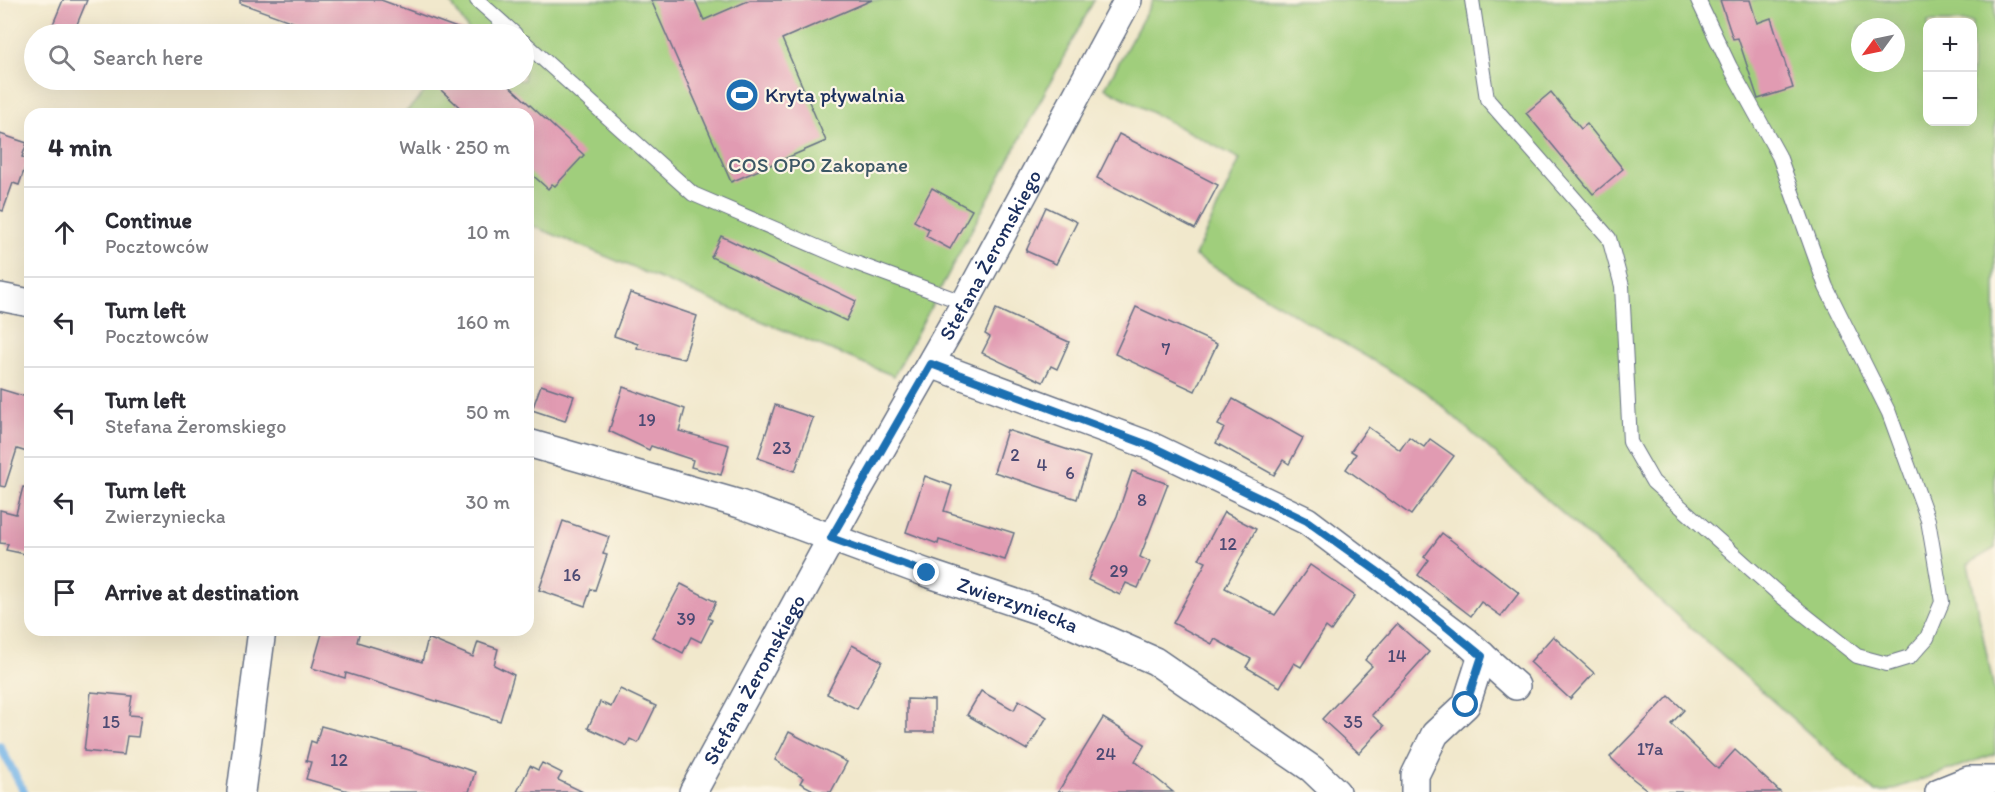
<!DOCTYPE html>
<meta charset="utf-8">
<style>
body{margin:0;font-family:Itim,sans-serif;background:#f2f2f3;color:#2b2b33}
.controls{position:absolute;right:18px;top:18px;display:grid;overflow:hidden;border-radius:12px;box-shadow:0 6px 24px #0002}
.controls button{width:54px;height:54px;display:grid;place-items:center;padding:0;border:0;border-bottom:2px solid #e1e1e2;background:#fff;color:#2b2b33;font:30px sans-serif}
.compass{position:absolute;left:1851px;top:18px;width:54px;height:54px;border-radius:50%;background:#fff;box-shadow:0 6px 24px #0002;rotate:237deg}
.stop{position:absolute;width:18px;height:18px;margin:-14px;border:4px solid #1f6fb2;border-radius:50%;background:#fff}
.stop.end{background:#1f6fb2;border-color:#fff;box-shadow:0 2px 6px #0008}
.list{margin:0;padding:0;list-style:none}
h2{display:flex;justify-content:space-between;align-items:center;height:78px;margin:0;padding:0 24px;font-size:26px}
h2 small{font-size:20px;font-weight:400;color:#7c7c81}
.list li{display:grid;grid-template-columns:39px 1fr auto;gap:18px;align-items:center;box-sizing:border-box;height:90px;padding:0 24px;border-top:2px solid #e1e1e2}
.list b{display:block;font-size:22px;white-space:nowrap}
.list p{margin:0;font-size:20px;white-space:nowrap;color:#7c7c81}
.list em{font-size:20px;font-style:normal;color:#7c7c81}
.icon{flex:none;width:33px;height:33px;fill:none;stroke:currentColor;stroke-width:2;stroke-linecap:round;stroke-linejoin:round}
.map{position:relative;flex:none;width:1995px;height:792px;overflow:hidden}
.search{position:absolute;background:#fff;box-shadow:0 6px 24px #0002;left:24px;top:24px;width:510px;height:66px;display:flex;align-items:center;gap:15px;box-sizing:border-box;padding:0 21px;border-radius:33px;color:#7c7c81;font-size:22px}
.panel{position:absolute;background:#fff;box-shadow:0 6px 24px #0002;left:24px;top:108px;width:510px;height:528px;border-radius:18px}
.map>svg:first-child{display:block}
.green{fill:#a0ce7c;stroke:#5e7e6d;stroke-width:1.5;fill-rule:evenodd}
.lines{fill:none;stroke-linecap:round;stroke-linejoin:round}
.stream{stroke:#73b4e8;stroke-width:8}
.building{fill:#e19bb2}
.service-casing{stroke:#667084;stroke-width:16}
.minor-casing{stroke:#667084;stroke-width:30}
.service{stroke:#fff;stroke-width:14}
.minor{stroke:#fff;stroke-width:27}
.route{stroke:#1f6fb2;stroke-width:8}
.labels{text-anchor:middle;stroke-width:4.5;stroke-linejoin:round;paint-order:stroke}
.number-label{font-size:18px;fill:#4c4a73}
.poi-label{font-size:21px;fill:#1b2f5e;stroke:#fcf5e5;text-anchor:start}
.park-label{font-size:21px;fill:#3c5766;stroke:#fcf5e5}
.street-label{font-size:21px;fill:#1b2f5e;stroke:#fcf5e5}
</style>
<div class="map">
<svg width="1995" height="792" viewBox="0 0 1995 792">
<rect width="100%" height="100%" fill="#fcf5e5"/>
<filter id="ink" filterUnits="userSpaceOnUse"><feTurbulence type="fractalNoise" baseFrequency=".0167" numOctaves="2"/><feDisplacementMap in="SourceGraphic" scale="12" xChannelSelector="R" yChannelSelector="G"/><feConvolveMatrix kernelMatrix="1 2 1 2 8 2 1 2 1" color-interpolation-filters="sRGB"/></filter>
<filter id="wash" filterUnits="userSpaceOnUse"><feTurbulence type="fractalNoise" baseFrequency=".008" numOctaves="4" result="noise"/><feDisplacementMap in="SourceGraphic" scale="24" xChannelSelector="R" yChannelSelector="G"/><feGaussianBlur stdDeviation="1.35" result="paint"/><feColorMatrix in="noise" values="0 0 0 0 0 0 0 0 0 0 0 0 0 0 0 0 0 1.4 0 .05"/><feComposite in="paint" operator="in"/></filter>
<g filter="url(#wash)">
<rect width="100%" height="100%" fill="#f1e8cc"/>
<g class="green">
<polygon points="449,0 1094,0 894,376 528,224 528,114 404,114 436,80 524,80 524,34 471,34"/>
<path d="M1153,0H1995V548L1968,564L1995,694V754L1885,792H1875L1425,391L1195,256L1240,159L1105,88ZM1928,22H1972V122H1928ZM1860,27H1896V63H1860Z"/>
</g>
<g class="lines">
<polyline class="stream" points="0,746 24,792"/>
</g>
<g id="blocks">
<g class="building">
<polygon points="63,0 87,0 73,34 49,34"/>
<polygon points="240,0 381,0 468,32 468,34 326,34 240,3"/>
<polygon points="651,0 695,0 704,20 750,0 872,0 782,39 826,141 731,182"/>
<polygon points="1720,0 1750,0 1757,23 1771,18 1793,88 1758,99 1738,38 1733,39"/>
<polygon points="430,80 503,80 584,155 555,186 552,184 548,189 528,171 528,114 467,114"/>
<polygon points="1551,92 1581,129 1587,124 1623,169 1593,194 1526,113"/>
<polygon points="0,134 27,143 22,157 28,159 19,185 13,183 3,211 0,210"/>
<polygon points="1119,134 1218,185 1195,229 1097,178"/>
<polygon points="932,188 972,210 950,249 926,236 929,229 914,221"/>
<polygon points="1046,207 1077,222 1056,264 1026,251"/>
<polygon points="721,236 856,301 846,321 711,257"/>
<polygon points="630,293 697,316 684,359 637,348 638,344 614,336"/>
<polygon points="1136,307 1217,344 1195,391 1115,354"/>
<polygon points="996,309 1069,342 1057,369 1051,366 1043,382 982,353 990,337 985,334"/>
<polygon points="541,385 574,396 565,421 532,410"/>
<polygon points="623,387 685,409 679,431 729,445 721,475 691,467 693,460 651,446 649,450 609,431"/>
<polygon points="0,389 30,398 30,453 17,449 5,487 0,486"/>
<polygon points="1233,399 1303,438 1289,464 1283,460 1274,475 1216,443 1224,428 1218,425"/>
<polygon points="775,405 813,418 795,471 758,458"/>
<polygon points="1368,427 1400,450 1409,437 1424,447 1430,439 1454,456 1411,515 1346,469 1356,454 1351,451"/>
<polygon points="1007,430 1090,457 1077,499 994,472"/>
<polygon points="1132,471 1168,484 1140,557 1150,562 1138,588 1126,583 1120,595 1088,580 1117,516"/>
<polygon points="925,476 952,486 944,511 1014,533 1005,560 939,540 938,544 906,532"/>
<polygon points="23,487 30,488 30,555 6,550 8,544 0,543 0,510 16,514"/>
<polygon points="1224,512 1256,529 1225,588 1275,615 1310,565 1355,596 1331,631 1326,627 1301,667 1294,663 1280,687 1246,667 1251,659 1215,639 1212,644 1173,623 1206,562 1199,559"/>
<polygon points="563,521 609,537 603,554 607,555 595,590 591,589 585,606 539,590"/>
<polygon points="1442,533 1519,593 1501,616 1481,602 1471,616 1418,575 1429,560 1424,557"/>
<polygon points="681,584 716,602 708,618 712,620 701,642 691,637 683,653 652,637"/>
<polygon points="1397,624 1429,652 1372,715 1384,726 1359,753 1322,719 1372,666 1365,660"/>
<polygon points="323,630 360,630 357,642 422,662 428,638 473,657 478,642 498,649 494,665 514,675 500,721 346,673 345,678 312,668"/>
<polygon points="1553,636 1594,673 1570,699 1530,662"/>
<polygon points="852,645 882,661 857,709 827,694"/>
<polygon points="620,689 656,706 638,743 630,739 627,746 588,728 600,702 611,707"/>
<polygon points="981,691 1014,710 1019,700 1047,717 1027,750 967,715"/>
<polygon points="91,692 132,696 129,715 141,716 138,737 127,736 124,755 84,751"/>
<polygon points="1669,696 1684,710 1671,724 1718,769 1735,750 1780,792 1650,792 1632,778 1610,757"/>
<polygon points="907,699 934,700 934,732 907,732"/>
<polygon points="1103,718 1145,744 1135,761 1173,792 1058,792"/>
<polygon points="321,726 406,749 475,772 469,792 352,792 306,779 311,762 306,761 311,741 316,743"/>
<polygon points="789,732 847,762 831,792 817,792 800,783 803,778 775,760"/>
<polygon points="542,763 562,773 558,780 583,792 517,792 530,766 538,770"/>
</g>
</g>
</g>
<g filter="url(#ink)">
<use href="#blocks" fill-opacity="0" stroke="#667084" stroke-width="1.5"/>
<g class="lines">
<g class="service-casing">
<g id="service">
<polyline points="477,0 515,34"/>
<polyline points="1472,0 1487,99 1609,238 1622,286 1630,442 1653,482 1781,596 1857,656 1887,664 1910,657 1927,638 1942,602 1928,520 1889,413 1826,287 1779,156 1730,67 1698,0"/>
<polyline points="524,42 693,194 850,261 965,303"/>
</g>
</g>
<g class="minor-casing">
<g id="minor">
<polyline points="0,297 30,303"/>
<polyline points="931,364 1151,446 1307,521 1466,641 1516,686"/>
<path id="s1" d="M528,443L740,504L927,573L1043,612L1155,661L1312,769L1336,792"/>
<polyline points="241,792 262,630"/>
<path id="s2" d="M693,792L855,495L965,303L1128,0"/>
<polyline points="1415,792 1415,775 1435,734 1466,705 1482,655"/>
<polyline points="1939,792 1969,780 1995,780"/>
</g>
</g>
<use href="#service" class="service"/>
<use href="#minor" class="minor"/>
</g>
</g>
<g class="lines" filter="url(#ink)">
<polyline class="route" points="927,573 831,538 931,364 1151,446 1307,521 1388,579 1482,656 1466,705"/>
</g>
<defs>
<g id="stadium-disc" transform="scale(1.725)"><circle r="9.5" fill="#1f6fb2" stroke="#fcf5e5"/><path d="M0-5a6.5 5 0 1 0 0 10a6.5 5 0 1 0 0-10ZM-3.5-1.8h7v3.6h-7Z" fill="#fff"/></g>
</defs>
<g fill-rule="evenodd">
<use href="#stadium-disc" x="742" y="95"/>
</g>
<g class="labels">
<g class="number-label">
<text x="1166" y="355">7</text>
<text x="647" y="426">19</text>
<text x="782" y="454">23</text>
<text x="1015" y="461">2</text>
<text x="1042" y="471">4</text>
<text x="1070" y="479">6</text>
<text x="1142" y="506">8</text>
<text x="1228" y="550">12</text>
<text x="1119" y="577">29</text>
<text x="572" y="581">16</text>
<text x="686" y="625">39</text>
<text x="1397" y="662">14</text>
<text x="111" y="728">15</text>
<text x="1353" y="728">35</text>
<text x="1650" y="755">17a</text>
<text x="1106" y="760">24</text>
<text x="339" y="766">12</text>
</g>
<g class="poi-label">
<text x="765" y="102">Kryta pływalnia</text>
</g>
<g class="park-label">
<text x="818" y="172">COS OPO Zakopane</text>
</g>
<g class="street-label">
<text dy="7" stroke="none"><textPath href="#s2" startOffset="614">Stefana Żeromskiego</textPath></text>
<text dy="7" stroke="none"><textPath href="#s1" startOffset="516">Zwierzyniecka</textPath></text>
<text dy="7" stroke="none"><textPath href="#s2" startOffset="128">Stefana Żeromskiego</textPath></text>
</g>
</g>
</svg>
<div class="controls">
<button>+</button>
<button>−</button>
</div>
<svg class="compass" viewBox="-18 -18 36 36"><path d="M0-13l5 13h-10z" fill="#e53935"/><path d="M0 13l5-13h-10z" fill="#7c7c81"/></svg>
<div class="stop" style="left:1466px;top:705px"></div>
<div class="stop end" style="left:927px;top:573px"></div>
<div class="search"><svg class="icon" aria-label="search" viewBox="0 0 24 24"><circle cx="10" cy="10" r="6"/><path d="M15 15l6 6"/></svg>Search here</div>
<section class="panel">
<h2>4 min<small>Walk · 250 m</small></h2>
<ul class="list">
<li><svg class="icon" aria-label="ahead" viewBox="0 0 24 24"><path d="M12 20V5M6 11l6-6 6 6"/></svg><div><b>Continue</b><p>Pocztowców</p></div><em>10 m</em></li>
<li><svg class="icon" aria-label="left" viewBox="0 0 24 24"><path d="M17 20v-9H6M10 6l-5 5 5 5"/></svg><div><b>Turn left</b><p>Pocztowców</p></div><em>160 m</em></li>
<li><svg class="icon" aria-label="left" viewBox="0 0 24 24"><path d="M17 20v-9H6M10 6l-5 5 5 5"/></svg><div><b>Turn left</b><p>Stefana Żeromskiego</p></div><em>50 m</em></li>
<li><svg class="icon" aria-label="left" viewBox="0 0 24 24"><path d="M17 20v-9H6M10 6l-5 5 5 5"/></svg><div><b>Turn left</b><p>Zwierzyniecka</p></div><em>30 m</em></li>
<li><svg class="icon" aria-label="arrive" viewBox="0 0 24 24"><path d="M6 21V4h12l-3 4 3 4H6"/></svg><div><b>Arrive at destination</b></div></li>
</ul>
</section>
</div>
